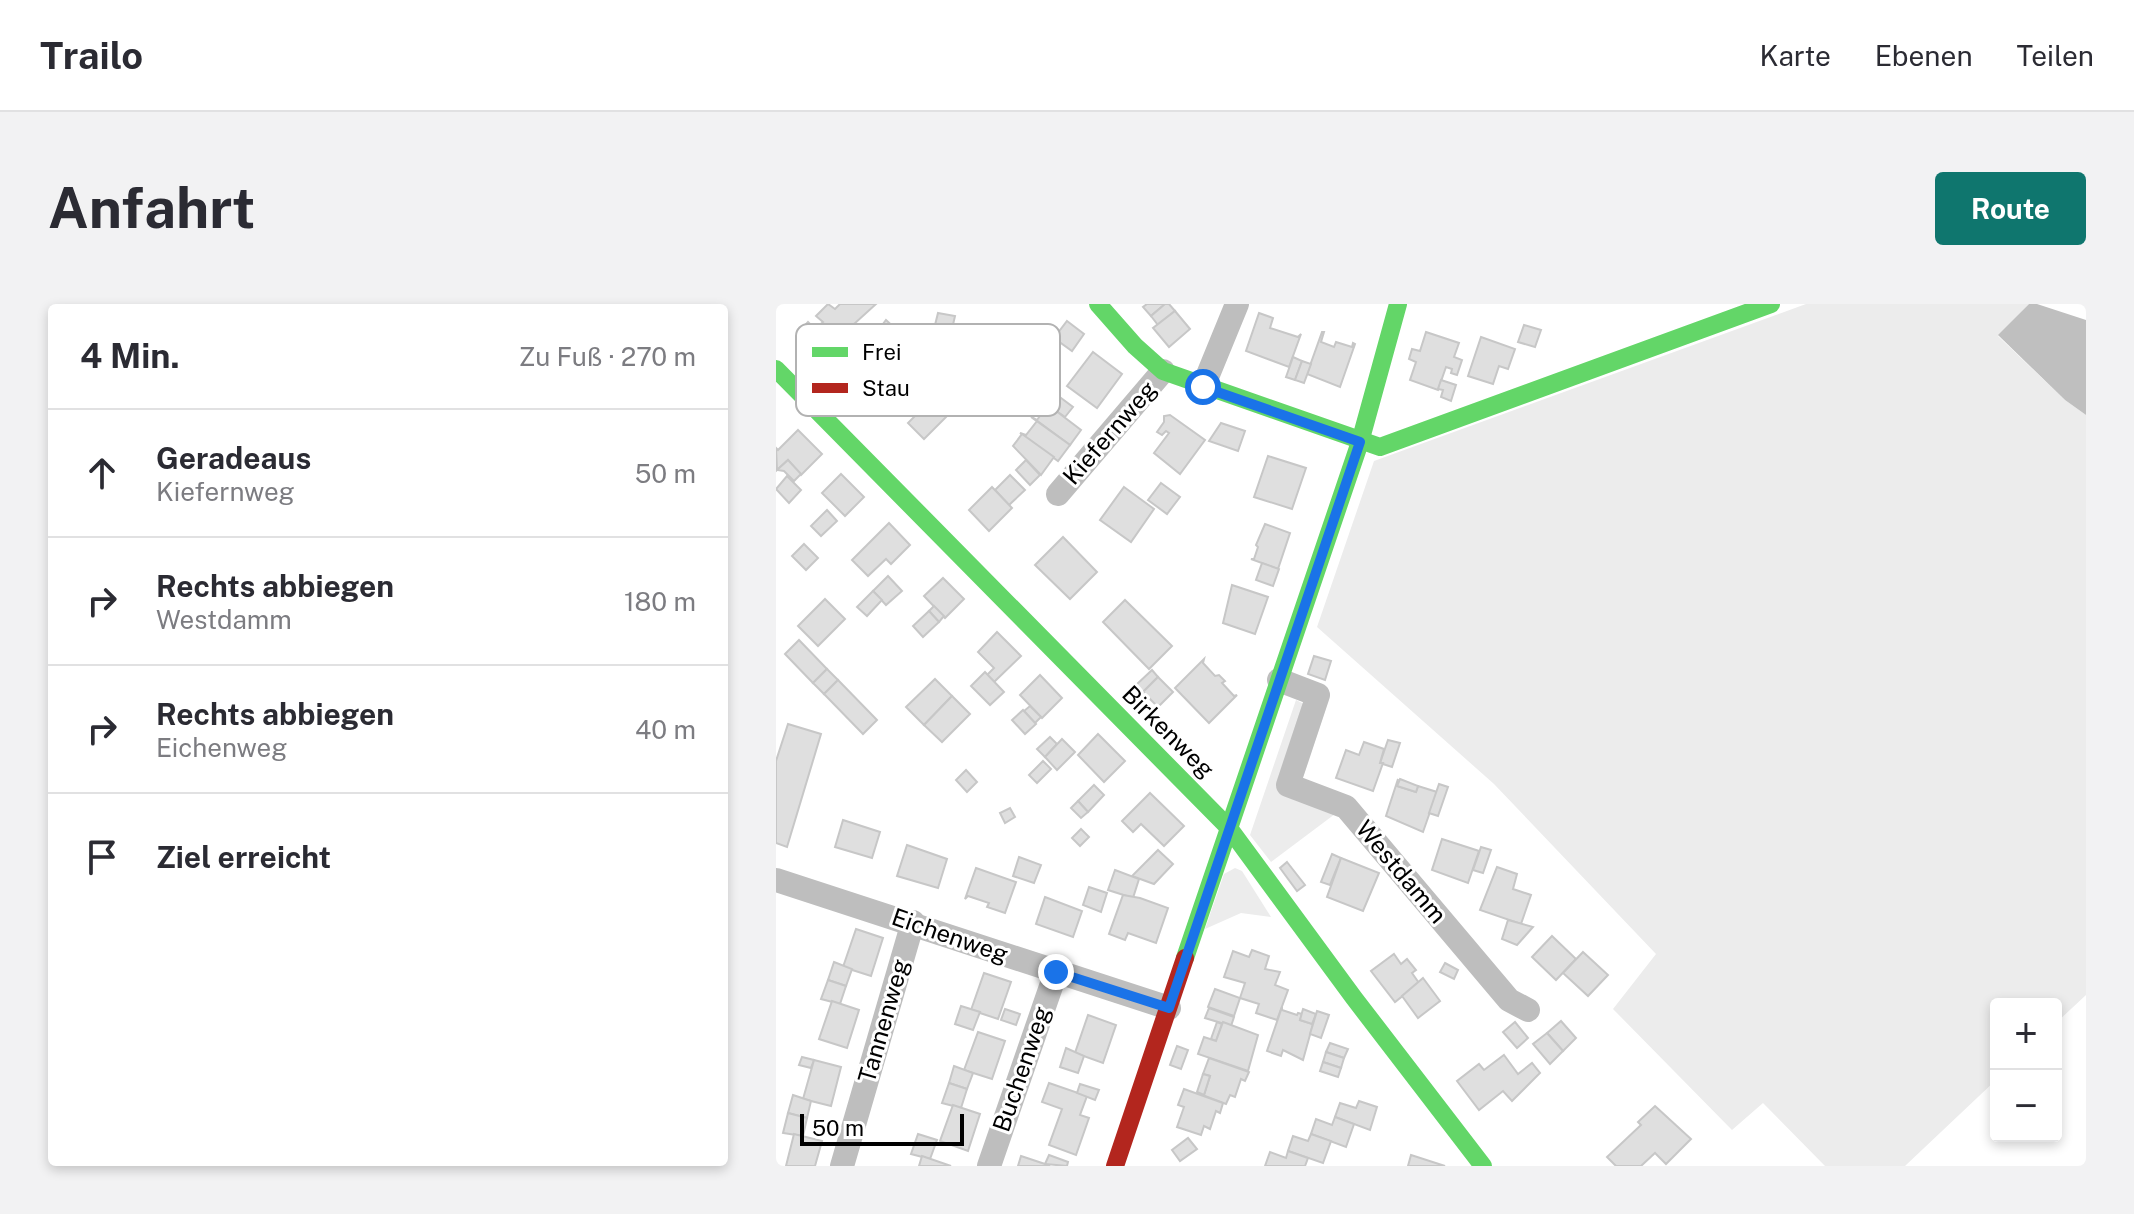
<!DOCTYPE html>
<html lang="de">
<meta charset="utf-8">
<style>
body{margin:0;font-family:"Public Sans",sans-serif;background:#f2f2f3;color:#2b2b33}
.controls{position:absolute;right:24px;bottom:24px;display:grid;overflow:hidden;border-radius:8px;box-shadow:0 4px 12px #0003}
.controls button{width:72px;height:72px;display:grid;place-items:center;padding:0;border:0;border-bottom:2px solid #e1e1e2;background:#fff;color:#2b2b33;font:40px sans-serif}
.scale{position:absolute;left:24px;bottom:20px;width:164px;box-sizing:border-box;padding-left:8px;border:4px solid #000;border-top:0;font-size:22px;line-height:28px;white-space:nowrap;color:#000;-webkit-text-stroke:6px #fff;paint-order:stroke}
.stop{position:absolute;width:24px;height:24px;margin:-18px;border:6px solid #1a73e8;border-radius:50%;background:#fff}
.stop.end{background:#1a73e8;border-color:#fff;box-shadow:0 2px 8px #0008}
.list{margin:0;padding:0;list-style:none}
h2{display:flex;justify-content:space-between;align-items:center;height:104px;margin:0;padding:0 32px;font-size:34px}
h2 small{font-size:26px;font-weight:400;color:#7c7c81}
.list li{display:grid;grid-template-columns:52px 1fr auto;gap:24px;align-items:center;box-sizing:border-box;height:128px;padding:0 32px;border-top:2px solid #e1e1e2}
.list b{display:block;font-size:30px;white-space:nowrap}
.list p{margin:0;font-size:26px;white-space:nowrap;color:#7c7c81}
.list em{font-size:26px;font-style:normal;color:#7c7c81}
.icon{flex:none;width:44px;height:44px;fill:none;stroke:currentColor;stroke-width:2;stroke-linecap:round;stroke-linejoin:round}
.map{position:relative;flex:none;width:1310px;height:862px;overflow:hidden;border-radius:8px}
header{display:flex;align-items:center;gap:48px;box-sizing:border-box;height:112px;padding:0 40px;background:#fff;border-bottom:2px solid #e1e1e2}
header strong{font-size:38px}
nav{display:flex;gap:44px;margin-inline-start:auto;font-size:28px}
.intro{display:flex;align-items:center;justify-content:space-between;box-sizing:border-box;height:192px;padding:0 48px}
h1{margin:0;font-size:56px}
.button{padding:20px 36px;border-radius:8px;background:#0f766e;color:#fff;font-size:28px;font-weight:700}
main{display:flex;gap:48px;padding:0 48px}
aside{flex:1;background:#fff;border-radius:8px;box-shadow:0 4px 12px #0003}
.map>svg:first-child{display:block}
.green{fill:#ececec}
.water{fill:#bfbfbf}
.building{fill:#dfdfdf;stroke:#c7c7c7;stroke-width:2}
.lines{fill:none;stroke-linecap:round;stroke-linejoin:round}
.street{stroke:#bebebe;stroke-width:24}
.fast{stroke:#63d668;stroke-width:18}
.jam{stroke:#b3261e;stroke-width:18}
.route{stroke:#1a73e8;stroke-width:10}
.labels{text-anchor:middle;stroke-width:6;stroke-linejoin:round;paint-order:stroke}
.street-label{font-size:24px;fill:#000;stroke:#fff}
.key{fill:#fff;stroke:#b2b2b2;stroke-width:2}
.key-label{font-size:22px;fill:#000}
</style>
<header>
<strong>Trailo</strong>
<nav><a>Karte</a><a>Ebenen</a><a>Teilen</a></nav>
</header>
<div class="intro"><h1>Anfahrt</h1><a class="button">Route</a></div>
<main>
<aside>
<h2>4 Min.<small>Zu Fuß · 270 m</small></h2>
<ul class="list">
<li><svg class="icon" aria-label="ahead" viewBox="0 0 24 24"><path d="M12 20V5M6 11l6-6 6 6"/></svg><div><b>Geradeaus</b><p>Kiefernweg</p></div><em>50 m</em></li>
<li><svg class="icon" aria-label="right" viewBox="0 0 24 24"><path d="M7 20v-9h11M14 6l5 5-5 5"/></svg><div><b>Rechts abbiegen</b><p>Westdamm</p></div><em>180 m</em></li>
<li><svg class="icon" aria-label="right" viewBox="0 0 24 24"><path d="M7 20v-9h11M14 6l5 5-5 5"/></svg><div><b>Rechts abbiegen</b><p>Eichenweg</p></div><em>40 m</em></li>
<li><svg class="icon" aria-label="arrive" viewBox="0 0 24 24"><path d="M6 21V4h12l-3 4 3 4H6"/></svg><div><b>Ziel erreicht</b></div></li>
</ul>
</aside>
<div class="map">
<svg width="1310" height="862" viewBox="0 0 1310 862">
<rect width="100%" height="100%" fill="#fff"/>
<g class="green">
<polygon points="1030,0 1253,0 1222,32 1289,96 1310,111 1310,691 1280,719 1280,700 1220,700 1220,776 1129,862 1049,862 987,799 956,826 837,705 880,650 718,480 541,323 598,157"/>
<polygon points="520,396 530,401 502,484 559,510 495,558 474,531"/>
<polygon points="459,564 466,567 495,613 465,609 429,625 448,570"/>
</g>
<polygon class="water" points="1253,0 1261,0 1310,16 1310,111 1289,96 1222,31"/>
<g class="building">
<polygon points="52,0 59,5 64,0 100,0 78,20 82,24 71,35 67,31 46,57 26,37 47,18 40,12"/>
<polygon points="371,0 389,0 375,12 367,3"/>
<polygon points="389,0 393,0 399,7 382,21 375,12"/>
<polygon points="399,7 414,25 393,43 377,24"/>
<polygon points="162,9 179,12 176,25 159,21"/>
<polygon points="483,9 497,14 494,24 522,33 525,30 513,63 470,47"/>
<polygon points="110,16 121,26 110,37 101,28"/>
<polygon points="291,17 308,30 296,47 278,34"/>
<polygon points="32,18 38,24 28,35 22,29"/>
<polygon points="748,21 765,26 759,43 742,38"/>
<polygon points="546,28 548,28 545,38 558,43 560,38 576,43 577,39 579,40 564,83 531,70"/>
<polygon points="650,28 683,39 678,53 686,56 681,71 675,69 676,65 670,63 662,86 634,76 640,58 633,55 636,45 644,47"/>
<polygon points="705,33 739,45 732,65 723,62 717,80 692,72"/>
<polygon points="317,48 346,70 321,104 291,82"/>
<polygon points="517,53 526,57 519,76 510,73"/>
<polygon points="526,57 535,60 528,79 519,76"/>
<polygon points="665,76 680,81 675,97 665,93 667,86 662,85"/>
<polygon points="163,88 179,104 148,135 132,119"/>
<polygon points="277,88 297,103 289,113 269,99"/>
<polygon points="267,97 305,126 294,141 256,113 261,116 271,102"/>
<polygon points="394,111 429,136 404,170 378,149 393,129 390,127 386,131 381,128 388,118 388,112"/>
<polygon points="255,113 294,141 282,157 244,129 250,131 261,117"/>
<polygon points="445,119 469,127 462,147 433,137"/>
<polygon points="22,126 46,150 25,171 12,156 1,166 0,144 2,146"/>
<polygon points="246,130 278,153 265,171 237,142"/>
<polygon points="492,152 530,164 516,205 478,193"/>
<polygon points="12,156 25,170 18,177 8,167 1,166"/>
<polygon points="250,156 264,171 254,181 240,166"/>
<polygon points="65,170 88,193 69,212 46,189"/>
<polygon points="234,171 249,186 233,201 219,186"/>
<polygon points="11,172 25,186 13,199 0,185"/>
<polygon points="385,179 404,193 391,210 372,196"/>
<polygon points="216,183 236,204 213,227 193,206"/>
<polygon points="348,183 378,205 355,238 324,216"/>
<polygon points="51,206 61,217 45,232 35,222"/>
<polygon points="113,219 134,241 115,260 110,255 92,272 76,256"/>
<polygon points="489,220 514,229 502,265 475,255 478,255 482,243 480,241"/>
<polygon points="287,233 321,268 294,295 259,261"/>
<polygon points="28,240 42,254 30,266 16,252"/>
<polygon points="486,259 503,265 497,282 480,276"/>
<polygon points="112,272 126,287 110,301 97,287"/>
<polygon points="167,274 188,295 169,314 148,292"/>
<polygon points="456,281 492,293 479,330 447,319"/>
<polygon points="97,287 106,296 91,312 81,303"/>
<polygon points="49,295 69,315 42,342 22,322"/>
<polygon points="349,296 396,342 373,365 327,318"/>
<polygon points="158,302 168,312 163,318 153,307"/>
<polygon points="153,307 163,318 147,333 137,322"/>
<polygon points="221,328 245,352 218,378 211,371 218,364 202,348"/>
<polygon points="23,336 51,365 37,379 9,350"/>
<polygon points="538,352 555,357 549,376 532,370"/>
<polygon points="428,355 427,359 439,372 443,371 449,377 446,379 458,392 461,391 433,419 399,384"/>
<polygon points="51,365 62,376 48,390 37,379"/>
<polygon points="376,366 382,373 367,388 360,381"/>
<polygon points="209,368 228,388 214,401 195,382"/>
<polygon points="264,371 286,394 266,414 244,391"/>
<polygon points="382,373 397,388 382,403 367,388"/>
<polygon points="159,375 176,392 148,421 130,403"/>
<polygon points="62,376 101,416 87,430 48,390"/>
<polygon points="176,392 194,410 166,438 148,421"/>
<polygon points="254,402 265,413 259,419 248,407"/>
<polygon points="247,406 260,420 249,430 236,416"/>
<polygon points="12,420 45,430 11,543 0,539 0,457"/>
<polygon points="322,430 349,457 328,478 302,451"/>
<polygon points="274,433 281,440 269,453 261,445"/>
<polygon points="286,435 299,448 281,466 269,453"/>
<polygon points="612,436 624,439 616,463 604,459"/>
<polygon points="588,438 608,445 604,459 607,459 597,487 560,474 570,446 583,451"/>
<polygon points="267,457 275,465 261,479 253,471"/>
<polygon points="190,466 201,478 191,488 180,476"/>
<polygon points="622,475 621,482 640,488 642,482 661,488 647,528 610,512"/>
<polygon points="624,475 642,482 640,488 621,482"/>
<polygon points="663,480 672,483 662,512 653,509"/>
<polygon points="318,481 328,491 312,508 302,497"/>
<polygon points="374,489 408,522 388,542 365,520 357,528 346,517"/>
<polygon points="302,497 312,508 305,514 295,504"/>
<polygon points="234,504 239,513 229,519 224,509"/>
<polygon points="67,516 104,528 96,554 59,543"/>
<polygon points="305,525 313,533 304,542 296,534"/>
<polygon points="666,535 703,547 692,579 656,566"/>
<polygon points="131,541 171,555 162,584 121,572"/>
<polygon points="705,543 715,546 707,569 697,566"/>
<polygon points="382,546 397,560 378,580 356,572"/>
<polygon points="556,550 565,554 554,581 545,578"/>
<polygon points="243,553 265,561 258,579 237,572"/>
<polygon points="565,554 603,569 587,607 551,593"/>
<polygon points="511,558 529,581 521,587 504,564"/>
<polygon points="721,563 741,570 737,585 755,591 745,620 704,606"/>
<polygon points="200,564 240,578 229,609 211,603 213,599 192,592 189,595"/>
<polygon points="339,566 363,575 357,594 332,586"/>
<polygon points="313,583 331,589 325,608 307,601"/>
<polygon points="347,591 364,594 392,604 380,639 352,629 349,636 333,630"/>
<polygon points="269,593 306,607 297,633 260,620"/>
<polygon points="732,616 757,623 741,641 726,635"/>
<polygon points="80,625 107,634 95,672 67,663"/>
<polygon points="776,632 800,655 780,676 756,653"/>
<polygon points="476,646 493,652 489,665 504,668 499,681 512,686 501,716 480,709 483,700 464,694 469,679 448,673 457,647 473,653"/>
<polygon points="807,648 832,671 812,692 787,669"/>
<polygon points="618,650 625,660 631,655 640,666 636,669 643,679 619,698 595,667"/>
<polygon points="58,658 76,665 70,682 52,676"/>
<polygon points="669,659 682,666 678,675 664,668"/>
<polygon points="208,669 235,678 222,715 195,706"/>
<polygon points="647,674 664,697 642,714 626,692"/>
<polygon points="52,676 70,682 64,700 45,695"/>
<polygon points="439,685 464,694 458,712 432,703"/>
<polygon points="56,697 83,706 71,744 43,735"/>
<polygon points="185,702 204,708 197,726 179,720"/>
<polygon points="506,703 506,706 521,711 522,709 526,710 524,716 537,720 527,756 507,746 505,752 491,747"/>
<polygon points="433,704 458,713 455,722 429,714"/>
<polygon points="229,705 244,710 240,721 225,716"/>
<polygon points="527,705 540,710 536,720 524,716"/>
<polygon points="541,707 553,711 545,734 534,730"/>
<polygon points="312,711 340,721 327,759 299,749"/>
<polygon points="785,717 800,734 787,747 771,729"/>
<polygon points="441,718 446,720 440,737 435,735"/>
<polygon points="447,718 482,731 472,767 422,750 428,733 440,737"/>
<polygon points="739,718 752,734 741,744 727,728"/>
<polygon points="202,728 229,737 216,775 188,766"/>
<polygon points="771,729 787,747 774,760 757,740"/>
<polygon points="554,739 572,745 568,754 550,748"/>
<polygon points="401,742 412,746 405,765 394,761"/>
<polygon points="290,744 308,752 302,769 284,763"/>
<polygon points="550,748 568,754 565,764 547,758"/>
<polygon points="728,751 742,770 756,759 764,769 736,797 727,787 703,806 681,777 703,760 708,766"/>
<polygon points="26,753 38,756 35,764 23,761"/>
<polygon points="433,754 473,768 469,777 465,775 459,793 454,791 450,800 421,789 428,791 434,772 427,770"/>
<polygon points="38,756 65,763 55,802 27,795"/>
<polygon points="547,758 565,764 562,773 544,767"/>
<polygon points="178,762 197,769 191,785 173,779"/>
<polygon points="427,770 434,772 428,791 421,788"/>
<polygon points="173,779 191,785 185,804 166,799"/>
<polygon points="273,779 311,792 304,811 313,814 300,851 273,841 286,805 266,798"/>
<polygon points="304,780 323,786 319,796 301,789"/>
<polygon points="408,785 447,799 444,809 440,807 434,825 428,822 425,831 401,823 408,803 402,801"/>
<polygon points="17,791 35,797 31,814 12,809"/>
<polygon points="583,797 601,803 594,826 559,813 564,799 580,804"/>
<polygon points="177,801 204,810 192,847 164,837"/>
<polygon points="879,802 915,835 890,860 879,849 865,862 840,862 831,853 865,821 862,818"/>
<polygon points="12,809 31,814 27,832 7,829"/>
<polygon points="559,813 578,820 570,843 535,830 540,815 556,821"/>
<polygon points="18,830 46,837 39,862 10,862"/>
<polygon points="142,830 161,836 154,855 135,850"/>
<polygon points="535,830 555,837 547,859 512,847 517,832 532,837"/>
<polygon points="412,834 421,845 404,857 396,846"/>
<polygon points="512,847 532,854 529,862 489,862 494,848 510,854"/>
<polygon points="273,851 292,858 291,862 269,860"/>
<polygon points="635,851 669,862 632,862"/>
<polygon points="146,852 175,862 143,862"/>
<polygon points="245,852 269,860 274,862 242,862"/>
</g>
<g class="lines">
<g class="street">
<polyline points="427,83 461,0"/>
<polyline points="282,190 387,67"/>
<polyline points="503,376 542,391 512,481 570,503 733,696 752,706"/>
<polyline points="0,576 393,704"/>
<polyline points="66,862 137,618"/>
<polyline points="213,862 280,668"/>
</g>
<g class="fast">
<polyline points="322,0 359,42 387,67 604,143 995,0"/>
<polyline points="0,65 453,524 578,694 707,862"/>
<polyline points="409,654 584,138 622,0"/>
</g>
<polyline class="jam" points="339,862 409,654"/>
</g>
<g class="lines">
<polyline class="route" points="280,668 393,704 584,138 427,83"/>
</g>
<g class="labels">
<g class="street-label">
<text transform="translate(334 129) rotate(-49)" y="8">Kiefernweg</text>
<text transform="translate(392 428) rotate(45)" y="8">Birkenweg</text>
<text transform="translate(625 568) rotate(50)" y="8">Westdamm</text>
<text transform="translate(174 632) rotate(19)" y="8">Eichenweg</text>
<text transform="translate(108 717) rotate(-74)" y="8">Tannenweg</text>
<text transform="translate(246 765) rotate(-71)" y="8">Buchenweg</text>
</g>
</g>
<rect x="20" y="20" width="264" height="92" rx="12" class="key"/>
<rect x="36" y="43" width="36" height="10" fill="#63d668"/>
<rect x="36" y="79" width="36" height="10" fill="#b3261e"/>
<g class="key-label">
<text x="86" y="56">Frei</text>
<text x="86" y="92">Stau</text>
</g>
</svg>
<div class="controls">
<button>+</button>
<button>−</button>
</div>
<div class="scale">50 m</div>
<div class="stop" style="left:427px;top:83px"></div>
<div class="stop end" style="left:280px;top:668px"></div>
</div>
</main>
